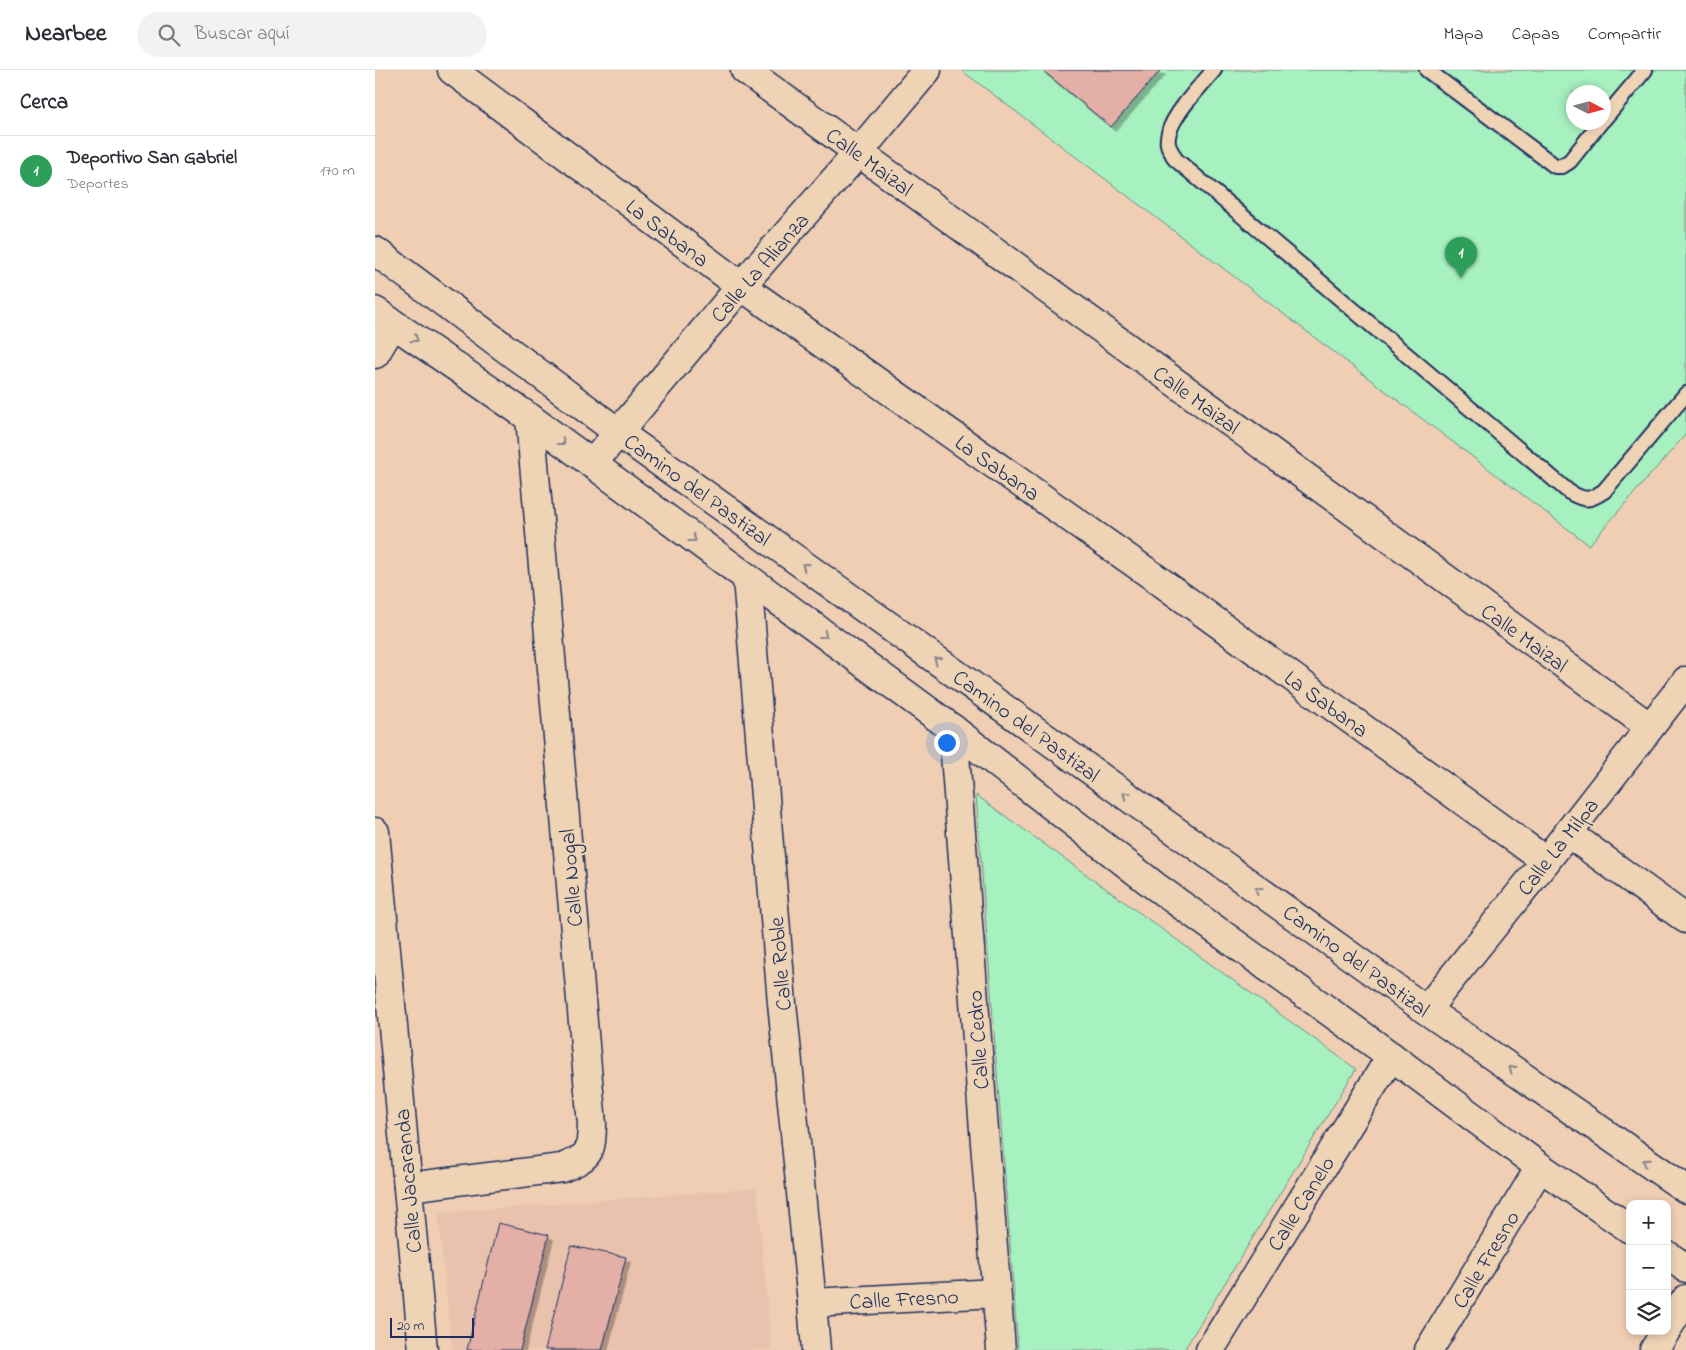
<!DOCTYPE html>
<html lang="es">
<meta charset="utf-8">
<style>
body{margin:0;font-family:"Indie Flower",sans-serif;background:#f2f2f3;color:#2b2b33}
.controls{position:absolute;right:15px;bottom:15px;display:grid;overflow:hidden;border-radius:10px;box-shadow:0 2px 8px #0003}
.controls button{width:45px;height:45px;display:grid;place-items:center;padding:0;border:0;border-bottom:1px solid #e1e1e2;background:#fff;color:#2b2b33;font:25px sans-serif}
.compass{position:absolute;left:1191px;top:15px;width:45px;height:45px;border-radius:50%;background:#fff;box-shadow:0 2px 8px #0003;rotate:96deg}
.scale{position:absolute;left:15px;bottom:12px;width:84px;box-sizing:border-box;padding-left:5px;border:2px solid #1b2f5e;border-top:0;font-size:14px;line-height:18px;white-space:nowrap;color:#1b2f5e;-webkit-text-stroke:4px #efd3b5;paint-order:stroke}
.you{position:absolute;left:571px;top:672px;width:18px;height:18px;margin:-12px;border:4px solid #fff;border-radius:50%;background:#1a73e8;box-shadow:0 0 0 8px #1a73e833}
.badge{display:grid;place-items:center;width:32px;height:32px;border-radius:50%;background:#0f766e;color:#fff;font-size:16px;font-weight:700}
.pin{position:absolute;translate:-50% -41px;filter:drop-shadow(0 1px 2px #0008)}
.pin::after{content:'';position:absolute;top:26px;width:18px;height:15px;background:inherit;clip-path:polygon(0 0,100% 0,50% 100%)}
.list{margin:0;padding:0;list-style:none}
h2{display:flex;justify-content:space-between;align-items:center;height:65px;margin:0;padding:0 20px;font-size:21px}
h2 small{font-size:16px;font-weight:400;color:#7c7c81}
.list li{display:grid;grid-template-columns:32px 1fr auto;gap:15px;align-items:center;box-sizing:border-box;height:70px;padding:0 20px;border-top:1px solid #e1e1e2}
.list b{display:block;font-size:19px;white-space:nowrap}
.list p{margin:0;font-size:16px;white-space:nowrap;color:#7c7c81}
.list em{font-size:16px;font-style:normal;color:#7c7c81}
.icon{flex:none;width:28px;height:28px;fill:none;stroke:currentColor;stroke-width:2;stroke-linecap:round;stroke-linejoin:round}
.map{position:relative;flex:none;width:1311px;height:1280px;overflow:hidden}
header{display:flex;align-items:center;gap:30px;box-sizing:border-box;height:70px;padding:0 25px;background:#fff;border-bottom:1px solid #e1e1e2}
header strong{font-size:24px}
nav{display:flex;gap:28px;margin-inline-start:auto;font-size:18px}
.search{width:350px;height:45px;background:#f2f2f3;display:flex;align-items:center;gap:12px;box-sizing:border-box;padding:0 18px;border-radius:28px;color:#7c7c81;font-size:19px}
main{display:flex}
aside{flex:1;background:#fff}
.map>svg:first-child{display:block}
.built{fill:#e8c2ad}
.green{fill:#a7f0bf;stroke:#61908e;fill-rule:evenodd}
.building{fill:#e3afa7;stroke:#1b2f5e;filter:url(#shadow)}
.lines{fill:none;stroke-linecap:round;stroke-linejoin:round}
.lane-casing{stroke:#1b2f5e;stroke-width:18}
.street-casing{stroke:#1b2f5e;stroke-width:31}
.lane{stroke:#efd3b5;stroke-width:14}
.street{stroke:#efd3b5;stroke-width:28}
.oneway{stroke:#85818a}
.labels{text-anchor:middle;stroke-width:4;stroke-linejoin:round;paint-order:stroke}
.street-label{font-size:22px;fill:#1b2f5e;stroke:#efd3b5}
</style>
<header>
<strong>Nearbee</strong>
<div class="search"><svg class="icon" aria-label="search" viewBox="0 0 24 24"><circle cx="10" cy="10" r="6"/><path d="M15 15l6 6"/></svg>Buscar aquí</div>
<nav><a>Mapa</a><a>Capas</a><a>Compartir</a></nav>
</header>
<main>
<aside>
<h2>Cerca<small></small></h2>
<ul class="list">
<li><span class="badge" style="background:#2e9e5b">1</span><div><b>Deportivo San Gabriel</b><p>Deportes</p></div><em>170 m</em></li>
</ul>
</aside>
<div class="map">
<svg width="1311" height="1280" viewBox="0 0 1311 1280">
<defs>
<filter id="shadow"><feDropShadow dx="4.5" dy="4.5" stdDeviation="0" flood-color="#0004"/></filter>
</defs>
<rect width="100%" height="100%" fill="#f0ceb3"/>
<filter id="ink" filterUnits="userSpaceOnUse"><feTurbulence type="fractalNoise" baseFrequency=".02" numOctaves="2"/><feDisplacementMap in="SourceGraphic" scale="10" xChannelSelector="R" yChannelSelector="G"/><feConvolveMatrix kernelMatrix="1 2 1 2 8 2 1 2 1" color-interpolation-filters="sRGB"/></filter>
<g filter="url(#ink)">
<polygon class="built" points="382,1118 396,1280 77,1280 63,1143"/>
<g class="green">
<path d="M586,0H1311V364L1214,475ZM1198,22H1228V52H1198Z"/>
<polygon points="601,725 981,999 809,1280 643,1280"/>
</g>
<g class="building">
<polygon points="667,0 786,0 736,57"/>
<polygon points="123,1153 174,1165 145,1280 92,1280"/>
<polygon points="196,1176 251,1187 227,1280 170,1280"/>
</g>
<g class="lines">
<g class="lane-casing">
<g id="lane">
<path d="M839,0C825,17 789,52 793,74C794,79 798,84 800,89L1194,422C1210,431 1214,431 1229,421L1311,324"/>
<polyline points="1052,0 1180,96 1187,96 1195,91 1226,52"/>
<polyline points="1228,50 1270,0"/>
</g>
</g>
<g class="street-casing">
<g id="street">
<polyline points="77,0 366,216 775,504 1171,791"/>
<polyline points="370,0 1275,657"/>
<polyline points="0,181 244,363 1051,940 1311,1119"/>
<polyline points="0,241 155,348 578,659 780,816 1016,986 1165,1097 1255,1159"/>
<polyline points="0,284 18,254"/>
<polyline points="217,394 366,216 483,83 552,0"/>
<polyline points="372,508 407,933 437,1233 441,1280"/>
<polyline points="578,659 626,1280"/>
<polyline points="0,762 48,1280"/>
<polyline points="1193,763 1311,849"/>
<polyline points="1051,940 1171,791 1311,611"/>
<path d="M33,1117L187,1098C215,1086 216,1084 217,1055L155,348"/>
<polyline points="1292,1185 1311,1198"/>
<polyline points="437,1233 621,1223"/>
<polyline points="1292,1259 1311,1229"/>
<polyline points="835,1280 1016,986"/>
<polyline points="1054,1280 1165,1097"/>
<polyline points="1279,1280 1291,1261"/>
</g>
</g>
<use href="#lane" class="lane"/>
<use href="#street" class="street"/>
</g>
<defs><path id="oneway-chevron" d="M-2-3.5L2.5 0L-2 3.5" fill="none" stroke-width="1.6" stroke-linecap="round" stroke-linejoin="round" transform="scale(1.25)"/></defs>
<g class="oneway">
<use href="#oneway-chevron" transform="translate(40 269) rotate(34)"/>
<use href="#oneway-chevron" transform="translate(187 372) rotate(37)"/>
<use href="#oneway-chevron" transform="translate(318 469) rotate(36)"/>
<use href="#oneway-chevron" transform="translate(430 496) rotate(-144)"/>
<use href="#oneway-chevron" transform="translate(449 565) rotate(36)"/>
<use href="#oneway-chevron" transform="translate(562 590) rotate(-144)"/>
<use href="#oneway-chevron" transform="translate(751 725) rotate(-144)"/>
<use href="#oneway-chevron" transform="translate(883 820) rotate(-144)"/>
<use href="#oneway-chevron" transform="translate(1137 999) rotate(-145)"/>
<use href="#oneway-chevron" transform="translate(1271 1092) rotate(-145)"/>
</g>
</g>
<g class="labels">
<g class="street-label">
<text transform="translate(495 91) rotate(36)" y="8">Calle Maizal</text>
<text transform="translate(293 162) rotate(37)" y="8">La Sabana</text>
<text transform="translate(384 197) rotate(-49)" y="8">Calle La Alianza</text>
<text transform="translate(822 329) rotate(36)" y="8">Calle Maizal</text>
<text transform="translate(623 397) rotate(35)" y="8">La Sabana</text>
<text transform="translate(323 419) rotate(36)" y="8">Camino del Pastizal</text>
<text transform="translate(1150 567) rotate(36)" y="8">Calle Maizal</text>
<text transform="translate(952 633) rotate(36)" y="8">La Sabana</text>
<text transform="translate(652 655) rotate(36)" y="8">Camino del Pastizal</text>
<text transform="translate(1182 776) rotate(-52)" y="8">Calle La Milpa</text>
<text transform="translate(195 808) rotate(-95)" y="8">Calle Nogal</text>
<text transform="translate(982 890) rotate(36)" y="8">Camino del Pastizal</text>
<text transform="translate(404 894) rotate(-95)" y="8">Calle Roble</text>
<text transform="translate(602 970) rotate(-94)" y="8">Calle Cedro</text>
<text transform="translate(32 1111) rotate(-95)" y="8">Calle Jacaranda</text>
<text transform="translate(925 1133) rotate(-58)" y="8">Calle Canelo</text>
<text transform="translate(1110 1189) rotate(-59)" y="8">Calle Fresno</text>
<text transform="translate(529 1228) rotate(-3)" y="8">Calle Fresno</text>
</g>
</g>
</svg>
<div class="controls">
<button>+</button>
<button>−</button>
<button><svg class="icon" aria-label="layers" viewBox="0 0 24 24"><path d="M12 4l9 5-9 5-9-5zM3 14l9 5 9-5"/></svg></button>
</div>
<svg class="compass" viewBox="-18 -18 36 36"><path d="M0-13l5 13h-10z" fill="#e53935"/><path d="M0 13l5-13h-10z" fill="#7c7c81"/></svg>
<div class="scale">20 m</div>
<div class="you"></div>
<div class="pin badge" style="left:1086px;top:208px;background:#2e9e5b">1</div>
</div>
</main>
